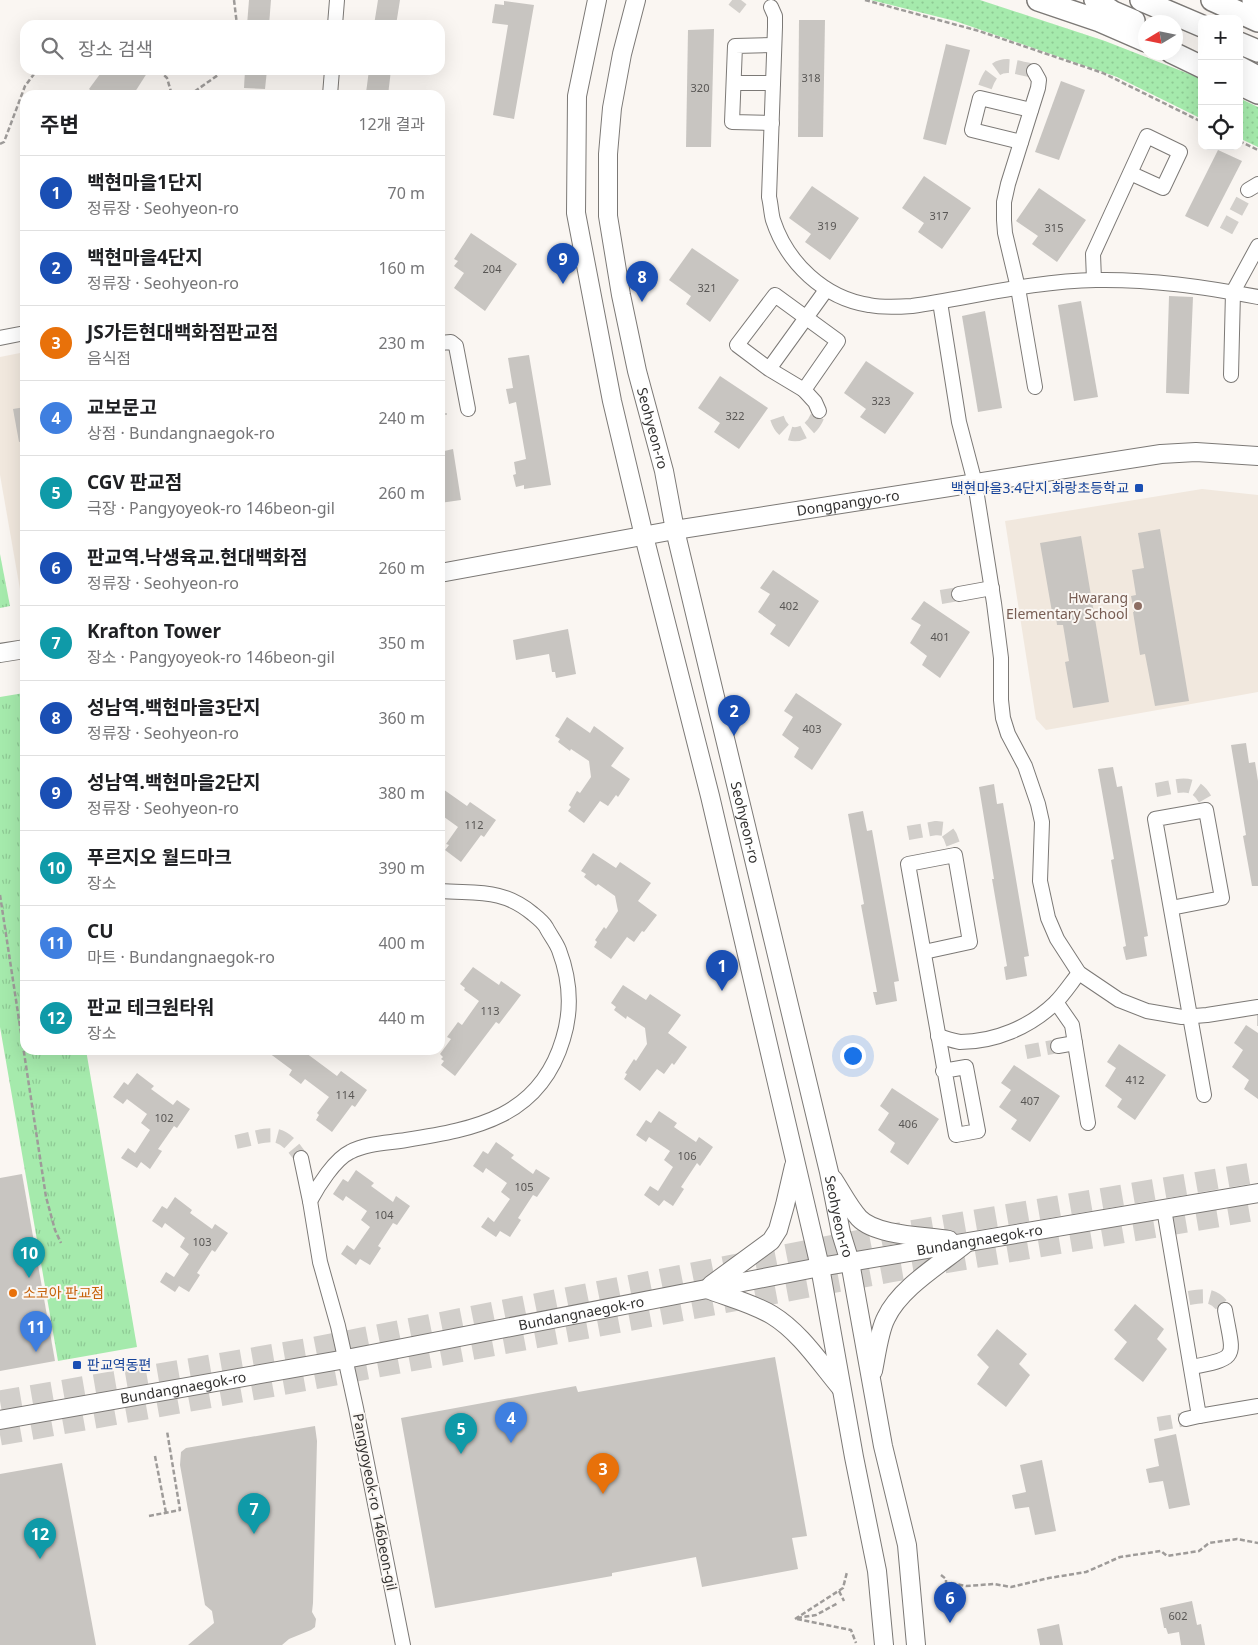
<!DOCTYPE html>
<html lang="ko">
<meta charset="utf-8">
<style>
body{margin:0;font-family:"Noto Sans","Noto Sans KR",sans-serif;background:#f2f2f2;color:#202124}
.controls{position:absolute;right:15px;top:15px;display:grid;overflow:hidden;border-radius:10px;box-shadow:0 5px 20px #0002}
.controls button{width:45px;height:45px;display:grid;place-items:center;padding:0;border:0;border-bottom:1px solid #e0e0e0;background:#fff;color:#202124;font:25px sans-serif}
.compass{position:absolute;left:1138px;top:15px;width:45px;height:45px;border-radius:50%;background:#fff;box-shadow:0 5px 20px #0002;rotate:260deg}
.you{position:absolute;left:852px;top:1055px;width:18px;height:18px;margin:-12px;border:4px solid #fff;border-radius:50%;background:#1a73e8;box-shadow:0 0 0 8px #1a73e833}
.badge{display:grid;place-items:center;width:32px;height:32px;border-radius:50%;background:#7c3aed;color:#fff;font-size:16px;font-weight:700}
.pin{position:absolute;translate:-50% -41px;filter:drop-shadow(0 1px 2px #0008)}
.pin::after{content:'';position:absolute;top:26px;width:18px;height:15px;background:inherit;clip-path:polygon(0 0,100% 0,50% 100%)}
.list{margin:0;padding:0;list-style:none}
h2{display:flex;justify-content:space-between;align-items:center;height:65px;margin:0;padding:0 20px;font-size:21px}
h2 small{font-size:16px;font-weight:400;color:#757577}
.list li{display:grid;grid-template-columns:32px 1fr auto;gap:15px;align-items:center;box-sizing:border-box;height:75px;padding:0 20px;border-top:1px solid #e0e0e0}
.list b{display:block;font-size:19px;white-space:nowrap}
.list p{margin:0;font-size:16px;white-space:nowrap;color:#757577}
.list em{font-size:16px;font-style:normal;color:#757577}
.icon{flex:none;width:28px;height:28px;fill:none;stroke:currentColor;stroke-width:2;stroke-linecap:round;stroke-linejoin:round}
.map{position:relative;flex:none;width:1258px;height:1645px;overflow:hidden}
.search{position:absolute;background:#fff;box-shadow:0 5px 20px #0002;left:20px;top:20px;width:425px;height:55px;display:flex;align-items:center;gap:12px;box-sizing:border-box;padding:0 18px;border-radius:15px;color:#757577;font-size:19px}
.panel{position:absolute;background:#fff;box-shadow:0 5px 20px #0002;left:20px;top:90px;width:425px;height:965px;border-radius:15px}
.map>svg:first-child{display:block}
.built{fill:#f1e8de}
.grass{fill:url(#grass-dots)}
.park{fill:url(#park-tufts)}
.building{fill:#c8c5c1}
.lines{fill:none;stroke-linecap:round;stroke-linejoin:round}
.minor-tunnel{stroke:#d2cfcb;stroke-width:14;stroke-dasharray:14 7;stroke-linecap:butt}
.highway-tunnel{stroke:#d2cfcb;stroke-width:21;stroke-dasharray:21 11;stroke-linecap:butt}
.minor-casing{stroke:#7c7976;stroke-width:16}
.major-casing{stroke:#7c7976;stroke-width:20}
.highway-casing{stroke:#7c7976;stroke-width:24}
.path{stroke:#9e9b99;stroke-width:2.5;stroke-dasharray:5 2.5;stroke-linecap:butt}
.minor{stroke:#fff;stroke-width:14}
.major{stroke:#fff;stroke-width:18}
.highway{stroke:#fff;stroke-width:21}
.transit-dot{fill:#1a4fb4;stroke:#faf6f2;stroke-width:2}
.education-dot{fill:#8d6e63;stroke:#faf6f2;stroke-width:2}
.food-dot{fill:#e8710a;stroke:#faf6f2;stroke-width:2}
.labels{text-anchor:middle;stroke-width:4;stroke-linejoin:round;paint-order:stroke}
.number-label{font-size:11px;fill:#585654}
.street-label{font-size:14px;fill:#323130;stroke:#faf6f2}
.transit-label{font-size:14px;fill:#164399;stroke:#faf6f2;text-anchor:end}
.education-label{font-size:14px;fill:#785e54;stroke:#faf6f2;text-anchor:end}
.food-label{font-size:14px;fill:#c56008;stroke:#faf6f2;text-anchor:start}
</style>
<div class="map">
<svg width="1258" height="1645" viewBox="0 0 1258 1645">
<defs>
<pattern id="grass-dots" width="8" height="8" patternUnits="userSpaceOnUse" patternTransform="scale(1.25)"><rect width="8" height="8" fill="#a5eaac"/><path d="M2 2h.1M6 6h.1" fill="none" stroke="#8ec994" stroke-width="1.8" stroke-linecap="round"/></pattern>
<pattern id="park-tufts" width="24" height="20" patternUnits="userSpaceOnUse" patternTransform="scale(1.25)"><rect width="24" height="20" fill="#a5eaac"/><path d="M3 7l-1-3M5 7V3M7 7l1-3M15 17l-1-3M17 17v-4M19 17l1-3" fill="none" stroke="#8ec994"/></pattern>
</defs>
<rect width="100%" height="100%" fill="#faf6f2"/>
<g class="built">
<polygon points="25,352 25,594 21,595 0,475 0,357"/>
<polygon points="1202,489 1258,495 1258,692 1046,730 1036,719 1005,521"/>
</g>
<g class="grass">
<polygon points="871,0 980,0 1105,41 1202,79 1202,119 1117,77 955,21"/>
<polygon points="1239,98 1258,107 1258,147 1239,138"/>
</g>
<g class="park">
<polygon points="0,554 10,606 0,608"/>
<polygon points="24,693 25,1050 86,1050 137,1347 58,1361 0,1027 0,697"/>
</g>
<g class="building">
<polygon points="249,0 271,0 269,25 247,25"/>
<polygon points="378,0 400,0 396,25 374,25"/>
<polygon points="504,1 534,5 514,119 493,115 508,25 492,23 495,4 504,5"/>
<polygon points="799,20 825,20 823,137 798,137"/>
<polygon points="714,29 711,147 686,147 688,30"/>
<polygon points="946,44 970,50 946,145 923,139"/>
<polygon points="103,70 149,70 133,95 96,95 89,89"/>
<polygon points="245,70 267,70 265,89 244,88"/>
<polygon points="369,70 391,70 388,95 366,93"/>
<polygon points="1061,81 1085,90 1059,160 1035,152"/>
<polygon points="1218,150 1242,161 1208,227 1185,216"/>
<polygon points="924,176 971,208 942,249 918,232 924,223 902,208"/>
<polygon points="812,186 859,218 830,260 805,242 811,234 789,218"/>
<polygon points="1039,188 1086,220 1057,262 1032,244 1038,236 1016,221"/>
<polygon points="471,233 517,264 485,311 454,288 464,273 454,266 458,261 454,259"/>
<polygon points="692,248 739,280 710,322 686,304 691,296 669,280"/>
<polygon points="1169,296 1193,297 1189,394 1166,393"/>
<polygon points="1081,301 1098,397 1074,401 1058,305"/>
<polygon points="985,311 1002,408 978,412 962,316"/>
<polygon points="529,355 551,485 524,489 524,485 516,487 513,475 516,474 514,462 526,459 516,402 509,404 506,389 513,388 508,358"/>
<polygon points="866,361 914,393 885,434 860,417 866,409 844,393"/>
<polygon points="720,376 768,408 739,449 714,432 720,423 698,408"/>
<polygon points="25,407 25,441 19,442 13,409"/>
<polygon points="453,449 461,500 440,503 440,452"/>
<polygon points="1160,529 1189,701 1155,706 1145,654 1140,655 1133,612 1134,612 1131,596 1136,595 1132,570 1144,568 1138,533"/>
<polygon points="1081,536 1109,702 1073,708 1065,662 1069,661 1063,625 1057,625 1055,611 1052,612 1040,543"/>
<polygon points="773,570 819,601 789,647 770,634 776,625 758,612 770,594 760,588"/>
<polygon points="924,601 970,632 940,678 922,665 927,656 910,643 921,625 911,619"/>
<polygon points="568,629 576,674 556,678 555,672 552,672 549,654 516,660 513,640"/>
<polygon points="796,693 842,724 812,770 794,757 799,748 782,735 793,717 784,711"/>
<polygon points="567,717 590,733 594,726 624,748 611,766 630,779 618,797 616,795 608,806 600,801 584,823 568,811 571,807 569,805 577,791 580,793 591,777 589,761 571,749 570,751 558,742 560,739 555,736"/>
<polygon points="1246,743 1249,763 1255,762 1258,781 1258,886 1252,886 1243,836 1246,835 1231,745"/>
<polygon points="1113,767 1117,787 1122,786 1148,936 1144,937 1147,956 1126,960 1123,947 1126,946 1111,860 1114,859 1098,769"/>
<polygon points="994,784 997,804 1003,803 1029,956 1024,957 1027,976 1006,980 1004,967 1007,966 992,879 994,879 979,787"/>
<polygon points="440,787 467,806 470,802 496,820 484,837 481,835 461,862 445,850 449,845 446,844 458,827 440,814"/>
<polygon points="863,811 867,831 872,830 899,981 894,982 897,1001 876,1005 873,992 877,992 861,905 864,904 848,814"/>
<polygon points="593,853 616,868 620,862 651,883 638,901 657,915 644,932 642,931 634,942 627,937 611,959 594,947 597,942 595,940 604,927 606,929 618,911 615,896 598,884 596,886 584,877 586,874 581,871"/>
<polygon points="473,967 499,985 501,981 521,995 499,1024 496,1022 455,1076 441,1065 444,1061 441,1059 443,1057 440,1054 451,1039 447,1037 458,1022 462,1025 479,1001 464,990 465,988 460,984"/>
<polygon points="623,985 646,1000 650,994 681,1015 668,1033 687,1047 674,1065 672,1063 664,1074 657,1069 640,1091 624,1079 627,1074 625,1073 634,1059 636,1061 647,1044 645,1028 627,1016 626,1019 614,1010 616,1007 611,1003"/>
<polygon points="1246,1025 1258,1033 1258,1099 1244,1089 1249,1080 1232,1067 1243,1050 1234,1043"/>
<polygon points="1119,1044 1166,1075 1135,1120 1117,1107 1122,1099 1105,1086 1116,1068 1107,1062"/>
<polygon points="265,1050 302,1050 337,1076 341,1071 367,1090 355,1107 352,1105 332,1132 316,1120 319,1115 317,1113 329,1097 305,1079 301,1084 289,1075 292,1070"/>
<polygon points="1014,1065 1060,1096 1030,1142 1011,1129 1017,1120 999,1107 1011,1090 1001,1083"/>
<polygon points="137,1073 154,1086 151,1089 173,1105 177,1100 190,1109 177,1128 174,1126 158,1149 162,1151 150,1169 141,1162 137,1168 121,1158 128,1148 135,1153 150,1130 141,1123 147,1114 127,1099 123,1104 113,1097 124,1082 128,1085"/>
<polygon points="892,1088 939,1119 908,1165 890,1152 895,1143 878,1130 889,1113 880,1106"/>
<polygon points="659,1111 677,1123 674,1127 696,1142 699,1137 713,1147 700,1166 697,1163 681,1187 684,1189 673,1206 664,1200 659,1206 644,1195 650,1186 658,1191 673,1167 664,1160 670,1151 649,1137 646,1142 636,1135 646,1120 651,1123"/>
<polygon points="496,1142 514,1155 511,1158 533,1174 536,1169 550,1178 537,1197 533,1195 518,1218 521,1220 510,1237 500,1231 496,1237 481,1227 488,1217 494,1222 510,1199 501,1192 507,1183 486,1168 483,1173 473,1166 483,1151 488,1154"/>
<polygon points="356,1170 374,1183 371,1186 393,1202 396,1196 410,1206 397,1225 393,1223 378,1246 381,1248 370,1265 360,1259 356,1265 341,1254 347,1245 354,1250 370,1227 361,1220 367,1211 346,1196 343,1201 333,1194 343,1179 348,1182"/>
<polygon points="22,1174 55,1361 0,1371 0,1178"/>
<polygon points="175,1197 192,1210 190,1213 212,1229 215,1224 228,1233 215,1252 212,1250 197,1273 200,1275 189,1292 179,1286 175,1292 160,1282 166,1272 174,1277 189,1254 180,1247 185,1238 165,1223 162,1228 152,1221 162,1206 167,1209"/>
<polygon points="1135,1304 1164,1329 1157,1339 1167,1349 1143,1382 1114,1359 1127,1342 1114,1330"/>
<polygon points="997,1329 1027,1354 1019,1364 1030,1375 1006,1407 977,1384 989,1367 977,1355"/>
<polygon points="775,1357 807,1536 792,1538 798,1569 702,1587 696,1557 612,1573 612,1576 435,1608 401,1418 576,1386 578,1392"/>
<polygon points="315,1426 317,1441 313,1603 312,1612 316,1619 315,1627 311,1630 289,1639 282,1645 188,1645 214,1623 212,1611 205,1605 180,1465 181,1452 186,1448"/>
<polygon points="1176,1434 1190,1505 1169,1509 1163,1481 1149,1483 1146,1469 1159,1466 1154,1439"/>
<polygon points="1042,1460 1056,1531 1035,1535 1029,1507 1015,1509 1012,1495 1026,1492 1020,1465"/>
<polygon points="62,1463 96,1645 0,1645 0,1474"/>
<polygon points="1192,1601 1197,1625 1201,1624 1205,1645 1181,1645 1179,1632 1168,1634 1166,1628 1164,1628 1160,1608"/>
<polygon points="1059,1624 1063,1645 1040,1645 1037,1629"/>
</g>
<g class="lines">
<g class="minor-tunnel">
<polyline points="734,9 741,0"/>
<path d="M985,87C995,58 1010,66 1034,71"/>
<polyline points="1226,231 1248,190"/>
<polyline points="440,413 440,415"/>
<path d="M777,418C786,446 814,434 819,411"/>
<polyline points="941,597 959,594"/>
<path d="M1156,790C1176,787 1193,778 1205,799"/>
<polyline points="908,833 936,828 945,829 950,836 953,844"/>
<polyline points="1257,1019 1258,1019"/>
<polyline points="1026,1052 1058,1046"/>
<path d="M236,1142C270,1135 280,1126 301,1158"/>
<path d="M1189,1298C1206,1295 1215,1294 1225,1310"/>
<polyline points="1158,1424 1186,1419"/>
</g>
<g class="highway-tunnel">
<polyline points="0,1401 311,1348 881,1236 1258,1172"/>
<polyline points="0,1435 308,1380 890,1272 1258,1210"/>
</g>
<g class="minor-casing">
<g id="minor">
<path d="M771,7L775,16V27L769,197C771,205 771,213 773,220C787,263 824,298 869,305C883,308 898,307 912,306C973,297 1034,281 1096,280C1151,279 1204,287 1258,297"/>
<polyline points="335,25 337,0"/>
<polyline points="1034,71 1039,80 1038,88 1008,184 1004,202 1004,220 1005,233 1018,288 1035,387"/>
<polyline points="734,83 773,83"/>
<polyline points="330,95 332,70"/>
<polyline points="772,123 732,122 735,46 774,45"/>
<polyline points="1021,142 972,130 980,98 1031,110"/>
<polyline points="1248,190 1258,184"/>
<polyline points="1094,280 1093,254 1147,136 1180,152 1163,188 1130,173"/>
<polyline points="940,302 959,422 975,483 994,603 1001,658 1001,700 1003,718 1008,734 1025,766 1038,804 1042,822 1040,881 1048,918 1057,939 1079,973 1119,1000 1147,1011 1182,1017 1207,1015 1258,1007"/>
<polyline points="0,338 25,333"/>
<polyline points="440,343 451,342 456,346 468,409"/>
<polyline points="769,369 804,390 838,341 775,295 737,345 769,369 826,290"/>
<polyline points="1231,375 1233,292 1258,246"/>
<polyline points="804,390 815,402 819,411"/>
<polyline points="959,594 992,588"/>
<polyline points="1171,908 1222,898 1206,810 1155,819 1204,1095"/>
<polyline points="924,952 970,942 955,855 908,864 956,1135 978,1131 966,1067 943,1071"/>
<polyline points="1056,1002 1072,1025 1088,1123"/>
<path d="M938,1036C945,1038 953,1041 960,1042C995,1042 1030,1027 1055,1003C1064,994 1071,983 1079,973"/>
<polyline points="1058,1046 1075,1043"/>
<polyline points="301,1158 310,1201 320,1262 338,1326 356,1408 403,1645"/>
<path d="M310,1201C318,1186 335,1159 350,1152C367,1143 388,1143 406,1140C476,1129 540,1117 563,1039C572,1010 570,979 559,950C556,942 550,935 546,927C543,922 538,918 533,914C502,888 477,894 440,891"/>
<polyline points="1164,1209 1199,1416 1258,1406"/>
<path d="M1191,1367C1241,1358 1233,1357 1225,1310"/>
<polyline points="1186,1419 1199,1416"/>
</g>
</g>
<g class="major-casing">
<g id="major">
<polyline points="597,0 577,96 576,213 612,401 644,536 710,796 820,1267 854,1457 877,1571 884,1645"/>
<path id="s1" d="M636,0L622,54L612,108L608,154V216L621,295L637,371L664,471L675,530L829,1172L841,1233L850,1262L883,1446L907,1545L916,1645"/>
<path id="s2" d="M440,573L675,530L1161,454L1196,452L1258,456"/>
<polyline points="0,653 25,649"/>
<path d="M833,1179C841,1191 849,1207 859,1218C876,1236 925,1236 949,1240"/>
<polyline points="711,1285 771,1241 778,1230 785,1205 794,1166"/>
<path d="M707,1289C728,1297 752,1303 772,1315C800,1332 820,1363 841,1388"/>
<path d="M873,1371C876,1357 879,1331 886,1318C900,1288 939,1265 965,1244"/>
<path id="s3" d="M0,1420L346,1359L820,1267L1258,1193"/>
</g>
</g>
<g class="highway-casing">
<g id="highway">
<polyline points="1038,0 1100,21 1146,41"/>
<polyline points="1095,0 1113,12 1134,21"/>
<polyline points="1141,0 1202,26"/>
<polyline points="1212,0 1258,21"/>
<polyline points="1253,0 1258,2"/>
<polyline points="1239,43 1258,51"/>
<polyline points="1171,52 1202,67"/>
<polyline points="1239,67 1258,77"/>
<polyline points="1239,84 1258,93"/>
</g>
</g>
<g class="path">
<polyline points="234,0 237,25"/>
<polyline points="865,0 979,31 1103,73 1202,122"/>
<polyline points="159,70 167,78 172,95 191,94 218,75 220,70"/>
<polyline points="1239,141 1258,150"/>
<polyline points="0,144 4,142 25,86 37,70"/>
<polyline points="0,895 46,1197 55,1230 61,1243"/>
<polyline points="155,1456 166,1513"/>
<polyline points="149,1516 180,1510 167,1431"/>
<polyline points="941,1575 946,1579 946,1583"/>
<polyline points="951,1583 966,1586 994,1584 1011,1587 1049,1578 1086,1572 1120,1557 1161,1551 1167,1556 1199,1551 1209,1543 1237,1539 1258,1543"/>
<polyline points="839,1591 844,1601"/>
<polyline points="797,1618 816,1615 838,1603"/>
<polyline points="795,1619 843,1588 847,1572"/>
<polyline points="797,1619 851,1630 856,1643"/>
</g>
<use href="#minor" class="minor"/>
<use href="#major" class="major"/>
<use href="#highway" class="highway"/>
</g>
<g class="transit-dot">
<rect x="1134" y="483" width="10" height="10" rx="2.5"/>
<rect x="72" y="1360" width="10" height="10" rx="2.5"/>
</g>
<circle class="education-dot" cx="1138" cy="606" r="5"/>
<circle class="food-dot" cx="13" cy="1293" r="5"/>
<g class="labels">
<g class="number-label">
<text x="811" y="82">318</text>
<text x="700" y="92">320</text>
<text x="939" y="220">317</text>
<text x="827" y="230">319</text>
<text x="1054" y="232">315</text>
<text x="492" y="273">204</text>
<text x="707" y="292">321</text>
<text x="881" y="405">323</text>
<text x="735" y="420">322</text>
<text x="789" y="610">402</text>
<text x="940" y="641">401</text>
<text x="812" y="733">403</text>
<text x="474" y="829">112</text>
<text x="490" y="1015">113</text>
<text x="1135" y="1084">412</text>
<text x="345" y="1099">114</text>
<text x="1030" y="1105">407</text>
<text x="164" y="1122">102</text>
<text x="908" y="1128">406</text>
<text x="687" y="1160">106</text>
<text x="524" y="1191">105</text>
<text x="384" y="1219">104</text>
<text x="202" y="1246">103</text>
<text x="1178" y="1620">602</text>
</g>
<g class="street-label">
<text dy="5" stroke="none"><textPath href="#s1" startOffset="436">Seohyeon-ro</textPath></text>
<text dy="5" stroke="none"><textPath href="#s2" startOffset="414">Dongpangyo-ro</textPath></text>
<text dy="5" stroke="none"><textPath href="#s1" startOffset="841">Seohyeon-ro</textPath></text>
<text dy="5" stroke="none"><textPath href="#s1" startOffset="1246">Seohyeon-ro</textPath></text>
<text dy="5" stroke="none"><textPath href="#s3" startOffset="996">Bundangnaegok-ro</textPath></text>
<text dy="5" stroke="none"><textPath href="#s3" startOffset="591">Bundangnaegok-ro</textPath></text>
<text dy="5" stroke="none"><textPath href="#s3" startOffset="186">Bundangnaegok-ro</textPath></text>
<text transform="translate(375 1502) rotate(79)" y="5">Pangyoyeok-ro 146beon-gil</text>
</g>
<g class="transit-label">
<text x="1129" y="493">백현마을3.4단지.화랑초등학교</text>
<text x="87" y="1370" text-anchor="start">판교역동편</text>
</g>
<g class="education-label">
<text x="1128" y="603">Hwarang<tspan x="1128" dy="16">Elementary School</tspan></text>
</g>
<g class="food-label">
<text x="23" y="1298">소코아 판교점</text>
</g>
</g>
</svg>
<div class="controls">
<button>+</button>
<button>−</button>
<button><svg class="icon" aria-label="locate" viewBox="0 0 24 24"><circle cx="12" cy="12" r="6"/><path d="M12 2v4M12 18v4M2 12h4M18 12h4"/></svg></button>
</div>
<svg class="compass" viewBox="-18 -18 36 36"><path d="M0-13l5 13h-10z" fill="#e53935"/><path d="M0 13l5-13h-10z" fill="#757577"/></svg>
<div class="you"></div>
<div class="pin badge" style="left:722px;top:991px;background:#1a4fb4">1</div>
<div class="pin badge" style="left:734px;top:736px;background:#1a4fb4">2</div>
<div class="pin badge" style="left:603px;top:1494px;background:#e8710a">3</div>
<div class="pin badge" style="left:511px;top:1443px;background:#3f7fe0">4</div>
<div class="pin badge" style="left:461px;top:1454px;background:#0f9aa8">5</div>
<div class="pin badge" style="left:950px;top:1623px;background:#1a4fb4">6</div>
<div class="pin badge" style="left:254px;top:1534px;background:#0f9aa8">7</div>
<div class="pin badge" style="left:642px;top:302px;background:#1a4fb4">8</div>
<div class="pin badge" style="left:563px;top:284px;background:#1a4fb4">9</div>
<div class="pin badge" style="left:29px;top:1278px;background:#0f9aa8">10</div>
<div class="pin badge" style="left:36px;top:1352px;background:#3f7fe0">11</div>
<div class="pin badge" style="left:40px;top:1559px;background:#0f9aa8">12</div>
<div class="search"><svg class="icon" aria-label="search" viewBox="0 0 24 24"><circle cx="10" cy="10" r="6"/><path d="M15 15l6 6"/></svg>장소 검색</div>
<section class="panel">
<h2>주변<small>12개 결과</small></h2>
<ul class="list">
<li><span class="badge" style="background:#1a4fb4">1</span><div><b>백현마을1단지</b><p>정류장 · Seohyeon-ro</p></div><em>70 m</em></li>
<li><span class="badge" style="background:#1a4fb4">2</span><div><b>백현마을4단지</b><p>정류장 · Seohyeon-ro</p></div><em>160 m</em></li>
<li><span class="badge" style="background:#e8710a">3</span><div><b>JS가든현대백화점판교점</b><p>음식점</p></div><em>230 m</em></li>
<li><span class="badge" style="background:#3f7fe0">4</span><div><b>교보문고</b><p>상점 · Bundangnaegok-ro</p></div><em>240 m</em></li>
<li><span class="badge" style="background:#0f9aa8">5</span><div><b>CGV 판교점</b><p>극장 · Pangyoyeok-ro 146beon-gil</p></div><em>260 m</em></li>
<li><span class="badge" style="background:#1a4fb4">6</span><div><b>판교역.낙생육교.현대백화점</b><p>정류장 · Seohyeon-ro</p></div><em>260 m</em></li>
<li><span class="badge" style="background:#0f9aa8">7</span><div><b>Krafton Tower</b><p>장소 · Pangyoyeok-ro 146beon-gil</p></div><em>350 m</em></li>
<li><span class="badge" style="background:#1a4fb4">8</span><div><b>성남역.백현마을3단지</b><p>정류장 · Seohyeon-ro</p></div><em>360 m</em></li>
<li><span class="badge" style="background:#1a4fb4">9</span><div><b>성남역.백현마을2단지</b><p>정류장 · Seohyeon-ro</p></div><em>380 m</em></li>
<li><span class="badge" style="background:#0f9aa8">10</span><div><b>푸르지오 월드마크</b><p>장소</p></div><em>390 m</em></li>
<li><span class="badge" style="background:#3f7fe0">11</span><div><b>CU</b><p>마트 · Bundangnaegok-ro</p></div><em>400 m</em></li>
<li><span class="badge" style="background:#0f9aa8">12</span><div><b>판교 테크원타워</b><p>장소</p></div><em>440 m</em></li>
</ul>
</section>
</div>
